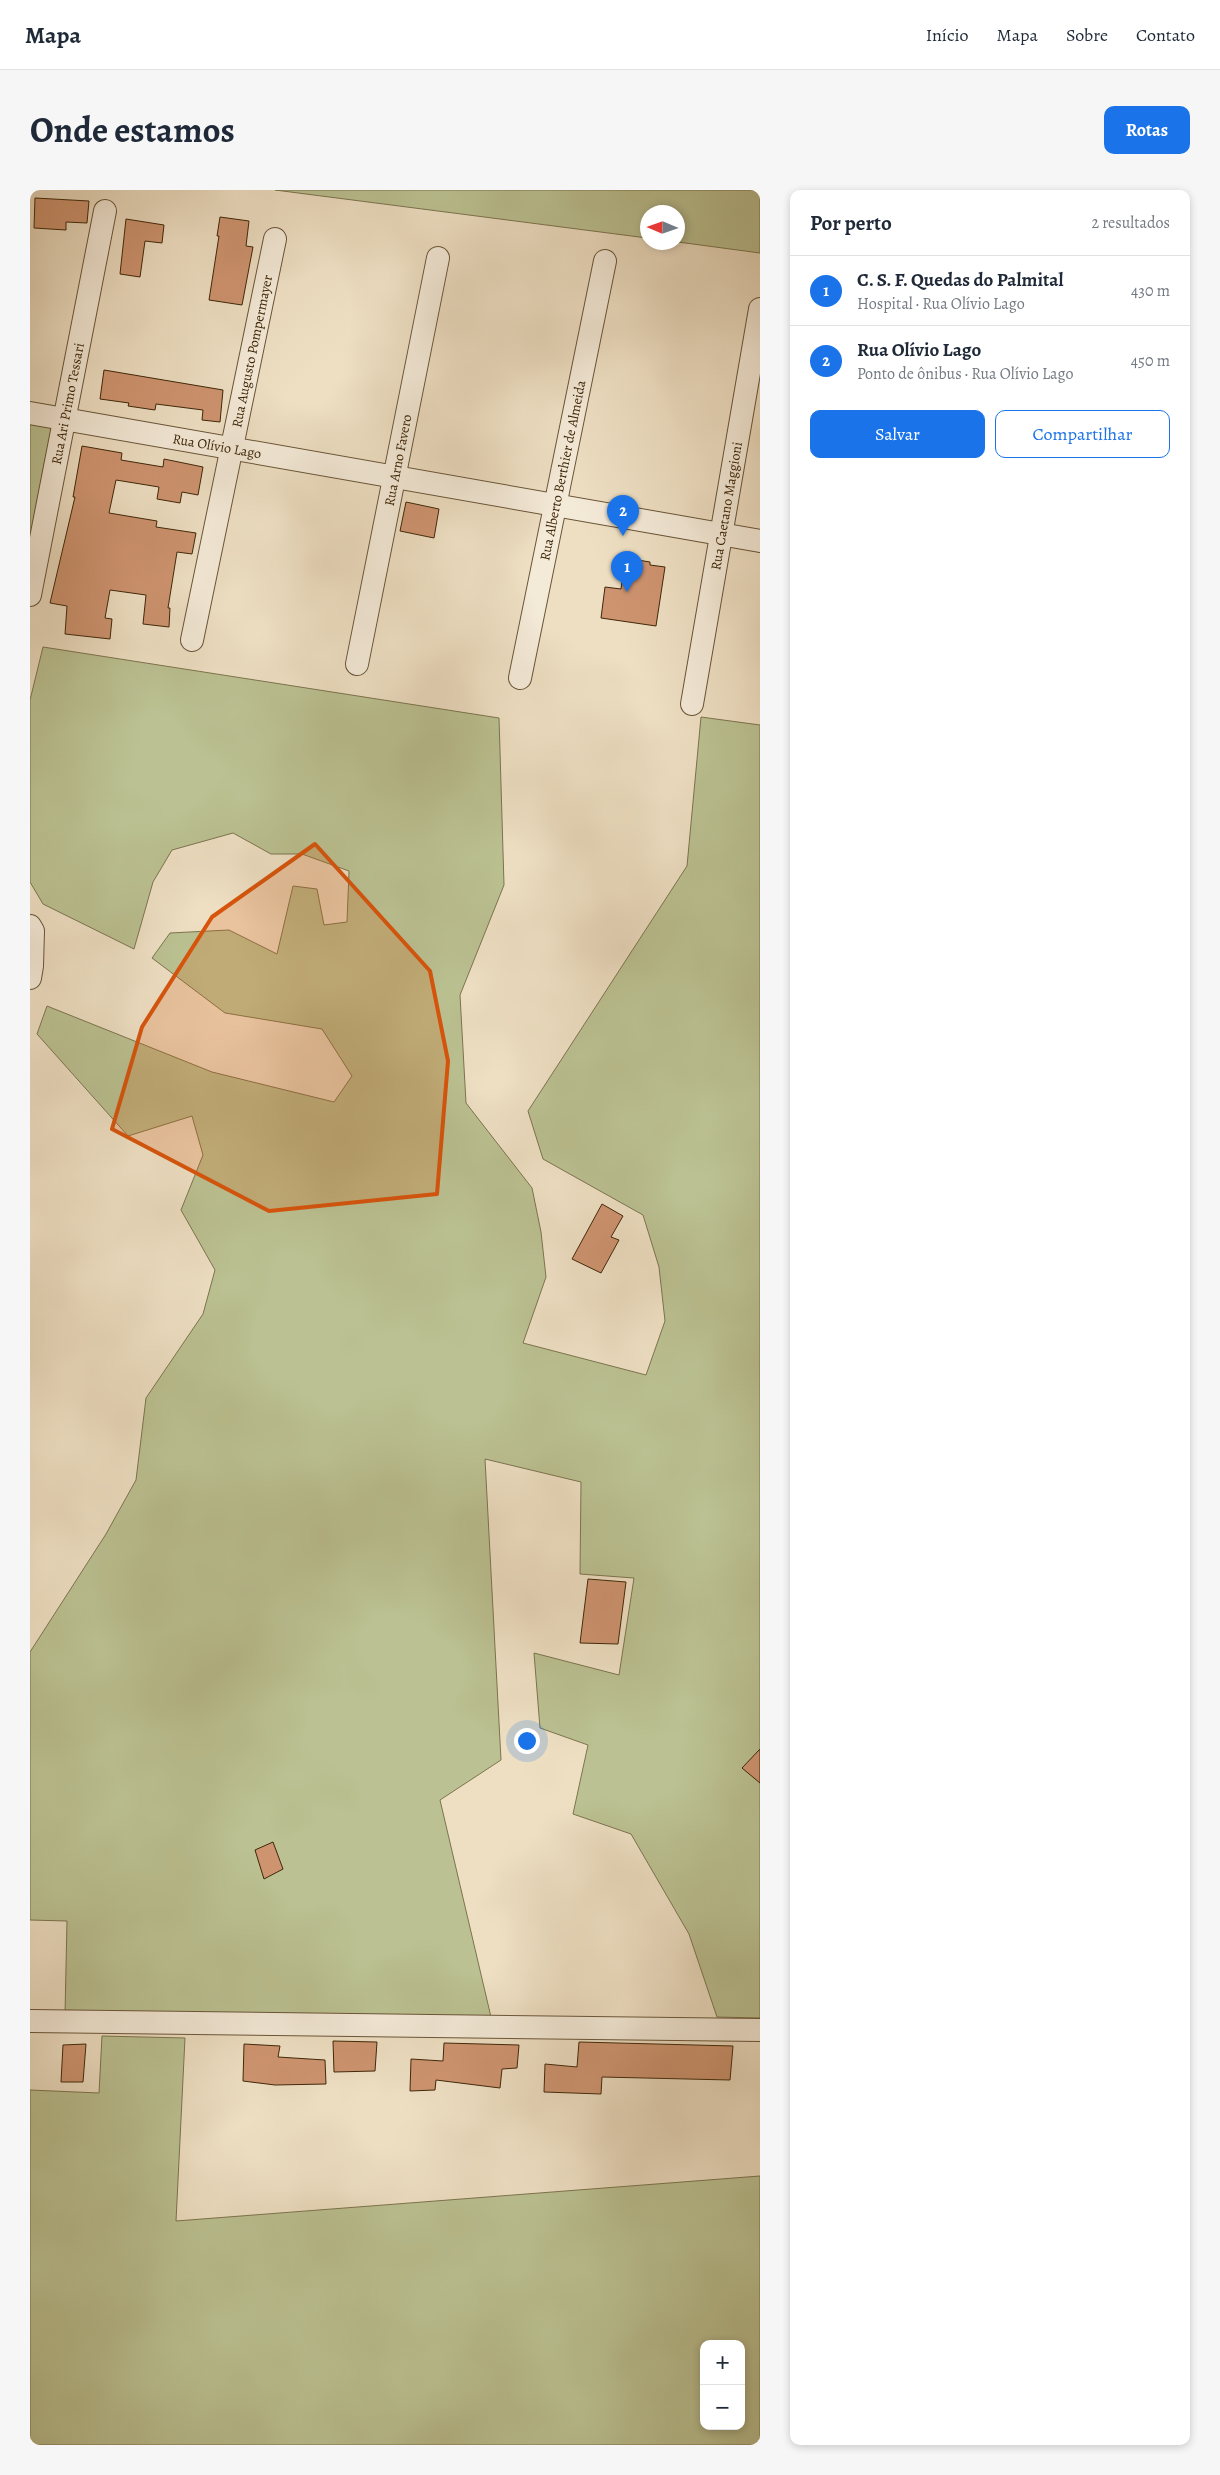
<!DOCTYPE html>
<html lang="pt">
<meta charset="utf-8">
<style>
body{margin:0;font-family:Alegreya,serif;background:#f6f6f7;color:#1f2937}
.controls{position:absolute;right:15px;bottom:15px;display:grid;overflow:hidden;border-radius:10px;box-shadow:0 2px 8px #0003}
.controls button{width:45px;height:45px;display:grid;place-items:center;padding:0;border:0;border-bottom:1px solid #e0e1e3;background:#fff;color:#1f2937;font:25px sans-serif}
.compass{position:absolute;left:610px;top:15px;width:45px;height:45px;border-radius:50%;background:#fff;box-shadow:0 2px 8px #0003;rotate:272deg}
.you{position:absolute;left:496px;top:1550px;width:18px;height:18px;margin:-12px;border:4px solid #fff;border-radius:50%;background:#1a73e8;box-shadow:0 0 0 8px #1a73e833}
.badge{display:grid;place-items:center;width:32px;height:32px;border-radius:50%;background:#1a73e8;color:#fff;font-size:16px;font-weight:700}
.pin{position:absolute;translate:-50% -41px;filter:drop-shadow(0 1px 2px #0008)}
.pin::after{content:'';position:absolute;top:26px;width:18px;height:15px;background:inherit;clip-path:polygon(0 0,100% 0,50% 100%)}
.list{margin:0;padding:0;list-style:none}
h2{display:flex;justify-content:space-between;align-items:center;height:65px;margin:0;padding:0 20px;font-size:21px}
h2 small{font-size:16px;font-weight:400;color:#747a83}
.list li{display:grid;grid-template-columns:32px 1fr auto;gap:15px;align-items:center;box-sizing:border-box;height:70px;padding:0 20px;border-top:1px solid #e0e1e3}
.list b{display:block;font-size:19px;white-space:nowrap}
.list p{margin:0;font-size:16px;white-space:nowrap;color:#747a83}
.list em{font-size:16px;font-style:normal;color:#747a83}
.actions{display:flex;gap:10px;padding:15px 20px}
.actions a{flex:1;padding:11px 0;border:1px solid #1a73e8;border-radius:10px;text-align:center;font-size:18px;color:#1a73e8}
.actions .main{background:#1a73e8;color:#fff}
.map{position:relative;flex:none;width:730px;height:2255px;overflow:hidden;border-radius:10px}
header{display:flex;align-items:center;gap:30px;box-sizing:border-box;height:70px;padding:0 25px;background:#fff;border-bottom:1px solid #e0e1e3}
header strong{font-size:24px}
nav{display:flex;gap:28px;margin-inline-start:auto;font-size:18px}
.intro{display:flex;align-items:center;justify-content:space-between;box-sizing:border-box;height:120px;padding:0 30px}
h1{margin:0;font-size:35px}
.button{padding:12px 22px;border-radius:10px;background:#1a73e8;color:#fff;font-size:18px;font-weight:700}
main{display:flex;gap:30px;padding:0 30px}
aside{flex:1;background:#fff;border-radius:10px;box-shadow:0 2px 8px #0003}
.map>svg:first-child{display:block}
.green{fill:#bbc192;stroke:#7c744e;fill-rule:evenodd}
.building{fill:#ce9470;stroke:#3e2709}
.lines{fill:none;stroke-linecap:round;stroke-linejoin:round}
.minor-casing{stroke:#6a5538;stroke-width:24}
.minor{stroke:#f4ead8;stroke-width:22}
.marked{fill:#d7540c;fill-opacity:0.2;stroke:#d7540c;stroke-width:4;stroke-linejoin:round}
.labels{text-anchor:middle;stroke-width:4.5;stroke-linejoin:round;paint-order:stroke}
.street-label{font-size:14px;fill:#3e2709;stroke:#f4ead8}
</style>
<header>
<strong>Mapa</strong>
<nav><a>Início</a><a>Mapa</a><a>Sobre</a><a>Contato</a></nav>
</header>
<div class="intro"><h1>Onde estamos</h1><a class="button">Rotas</a></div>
<main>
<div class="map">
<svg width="730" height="2255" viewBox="0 0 730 2255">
<rect width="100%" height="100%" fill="#eedfc3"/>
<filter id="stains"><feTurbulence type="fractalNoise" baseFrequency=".004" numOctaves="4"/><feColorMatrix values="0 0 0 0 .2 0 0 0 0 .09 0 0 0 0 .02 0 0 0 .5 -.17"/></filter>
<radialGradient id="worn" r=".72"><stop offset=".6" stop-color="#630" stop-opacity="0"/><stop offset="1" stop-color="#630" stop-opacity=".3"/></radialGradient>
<g class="green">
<polygon points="245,0 730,0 730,63 648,52 648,22 618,22 617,48"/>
<polygon points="0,233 23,238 0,357"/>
<polygon points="13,457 469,528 474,695 430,805 436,913 502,998 511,1042 516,1087 493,1153 616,1185 635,1131 629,1077 613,1025 513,969 498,921 657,676 671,527 730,535 730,1828 687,1827 659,1744 601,1644 543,1624 558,1555 510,1538 504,1463 589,1485 604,1388 550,1384 551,1292 455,1269 471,1570 410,1610 461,1827 35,1825 37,1731 0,1730 0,1462 76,1344 106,1290 116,1208 173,1124 185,1080 151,1020 173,965 162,926 98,946 7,844 17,816 182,882 304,912 322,886 292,839 195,823 122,768 140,743 199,740 247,764 263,696 287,699 294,735 317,732 319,681 272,664 241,664 203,643 142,660 123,692 104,759 13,714 0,692 0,510"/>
<path d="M72,1846L155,1848L146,2031L730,1986V2255H0V1900L69,1903ZM674,2154H711V2236H674Z"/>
</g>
<g class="building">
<polygon points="5,8 59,11 57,33 36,32 36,40 4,38"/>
<polygon points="190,27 219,31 216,56 223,57 212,115 179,110 189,46 187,46"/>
<polygon points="96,29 134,35 132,53 115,51 110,87 90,84"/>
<polygon points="74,180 193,200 190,232 172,230 173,220 126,214 125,220 98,216 99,213 70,209"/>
<polygon points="52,256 92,263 91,270 133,277 134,269 173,277 168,305 152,302 150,313 127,309 129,297 86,290 79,323 127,331 126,337 166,343 162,364 147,362 138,418 140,418 139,437 113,434 116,405 80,400 75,428 82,429 80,449 35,444 37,416 20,413 45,307 43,307"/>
<polygon points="376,312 409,319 404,348 370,341"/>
<polygon points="595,368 620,372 620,375 635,377 626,436 571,428 575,397 591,399"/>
<polygon points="572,1014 593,1026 581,1047 589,1050 571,1083 542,1069"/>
<polygon points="558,1389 596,1392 588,1454 550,1453"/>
<polygon points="730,1559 730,1593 712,1578"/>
<polygon points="243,1652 253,1679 234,1689 225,1660"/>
<polygon points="303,1851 347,1852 345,1881 304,1882"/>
<polygon points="549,1852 703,1856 700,1890 572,1887 571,1904 514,1902 515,1874 547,1877"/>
<polygon points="414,1853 489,1855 487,1878 472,1879 470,1898 406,1890 405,1900 380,1901 381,1869 413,1871"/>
<polygon points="56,1854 53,1892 31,1892 33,1855"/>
<polygon points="214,1854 250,1856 248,1867 295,1870 296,1894 245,1895 213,1891"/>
</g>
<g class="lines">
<g class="minor-casing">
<g id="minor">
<path id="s1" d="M0,223L730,351"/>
<path id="s2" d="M0,405L75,21"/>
<path id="s3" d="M162,450L245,49"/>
<path id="s4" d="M327,474L408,68"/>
<path id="s5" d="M490,488L575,71"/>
<path id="s6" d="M662,514L730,119"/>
<polyline points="0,736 3,741 2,776 0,788"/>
<polyline points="1,1831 730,1840"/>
</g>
</g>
<use href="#minor" class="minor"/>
</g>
<path class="marked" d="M285,654L400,781L418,871L407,1004L239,1021L82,939L112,837L182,727Z"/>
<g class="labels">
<g class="street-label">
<text dy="5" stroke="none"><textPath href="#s3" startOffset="295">Rua Augusto Pompermayer</textPath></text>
<text dy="5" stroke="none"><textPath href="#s2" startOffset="195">Rua Ari Primo Tessari</textPath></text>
<text dy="5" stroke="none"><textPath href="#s1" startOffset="190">Rua Olívio Lago</textPath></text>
<text dy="5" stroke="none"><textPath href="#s4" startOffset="208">Rua Arno Favero</textPath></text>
<text dy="5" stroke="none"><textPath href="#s5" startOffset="212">Rua Alberto Berthier de Almeida</textPath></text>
<text dy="5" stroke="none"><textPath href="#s6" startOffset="201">Rua Caetano Maggioni</textPath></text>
</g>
</g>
<rect width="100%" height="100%" filter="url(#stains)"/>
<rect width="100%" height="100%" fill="url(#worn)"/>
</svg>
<div class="controls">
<button>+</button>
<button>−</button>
</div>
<svg class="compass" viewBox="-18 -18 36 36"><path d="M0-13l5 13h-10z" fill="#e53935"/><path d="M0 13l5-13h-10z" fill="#747a83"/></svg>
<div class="you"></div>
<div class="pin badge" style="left:597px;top:402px">1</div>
<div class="pin badge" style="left:593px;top:346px">2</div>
</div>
<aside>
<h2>Por perto<small>2 resultados</small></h2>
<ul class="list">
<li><span class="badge">1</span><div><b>C. S. F. Quedas do Palmital</b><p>Hospital · Rua Olívio Lago</p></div><em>430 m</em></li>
<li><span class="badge">2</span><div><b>Rua Olívio Lago</b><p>Ponto de ônibus · Rua Olívio Lago</p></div><em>450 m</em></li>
</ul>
<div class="actions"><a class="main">Salvar</a><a>Compartilhar</a></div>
</aside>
</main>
